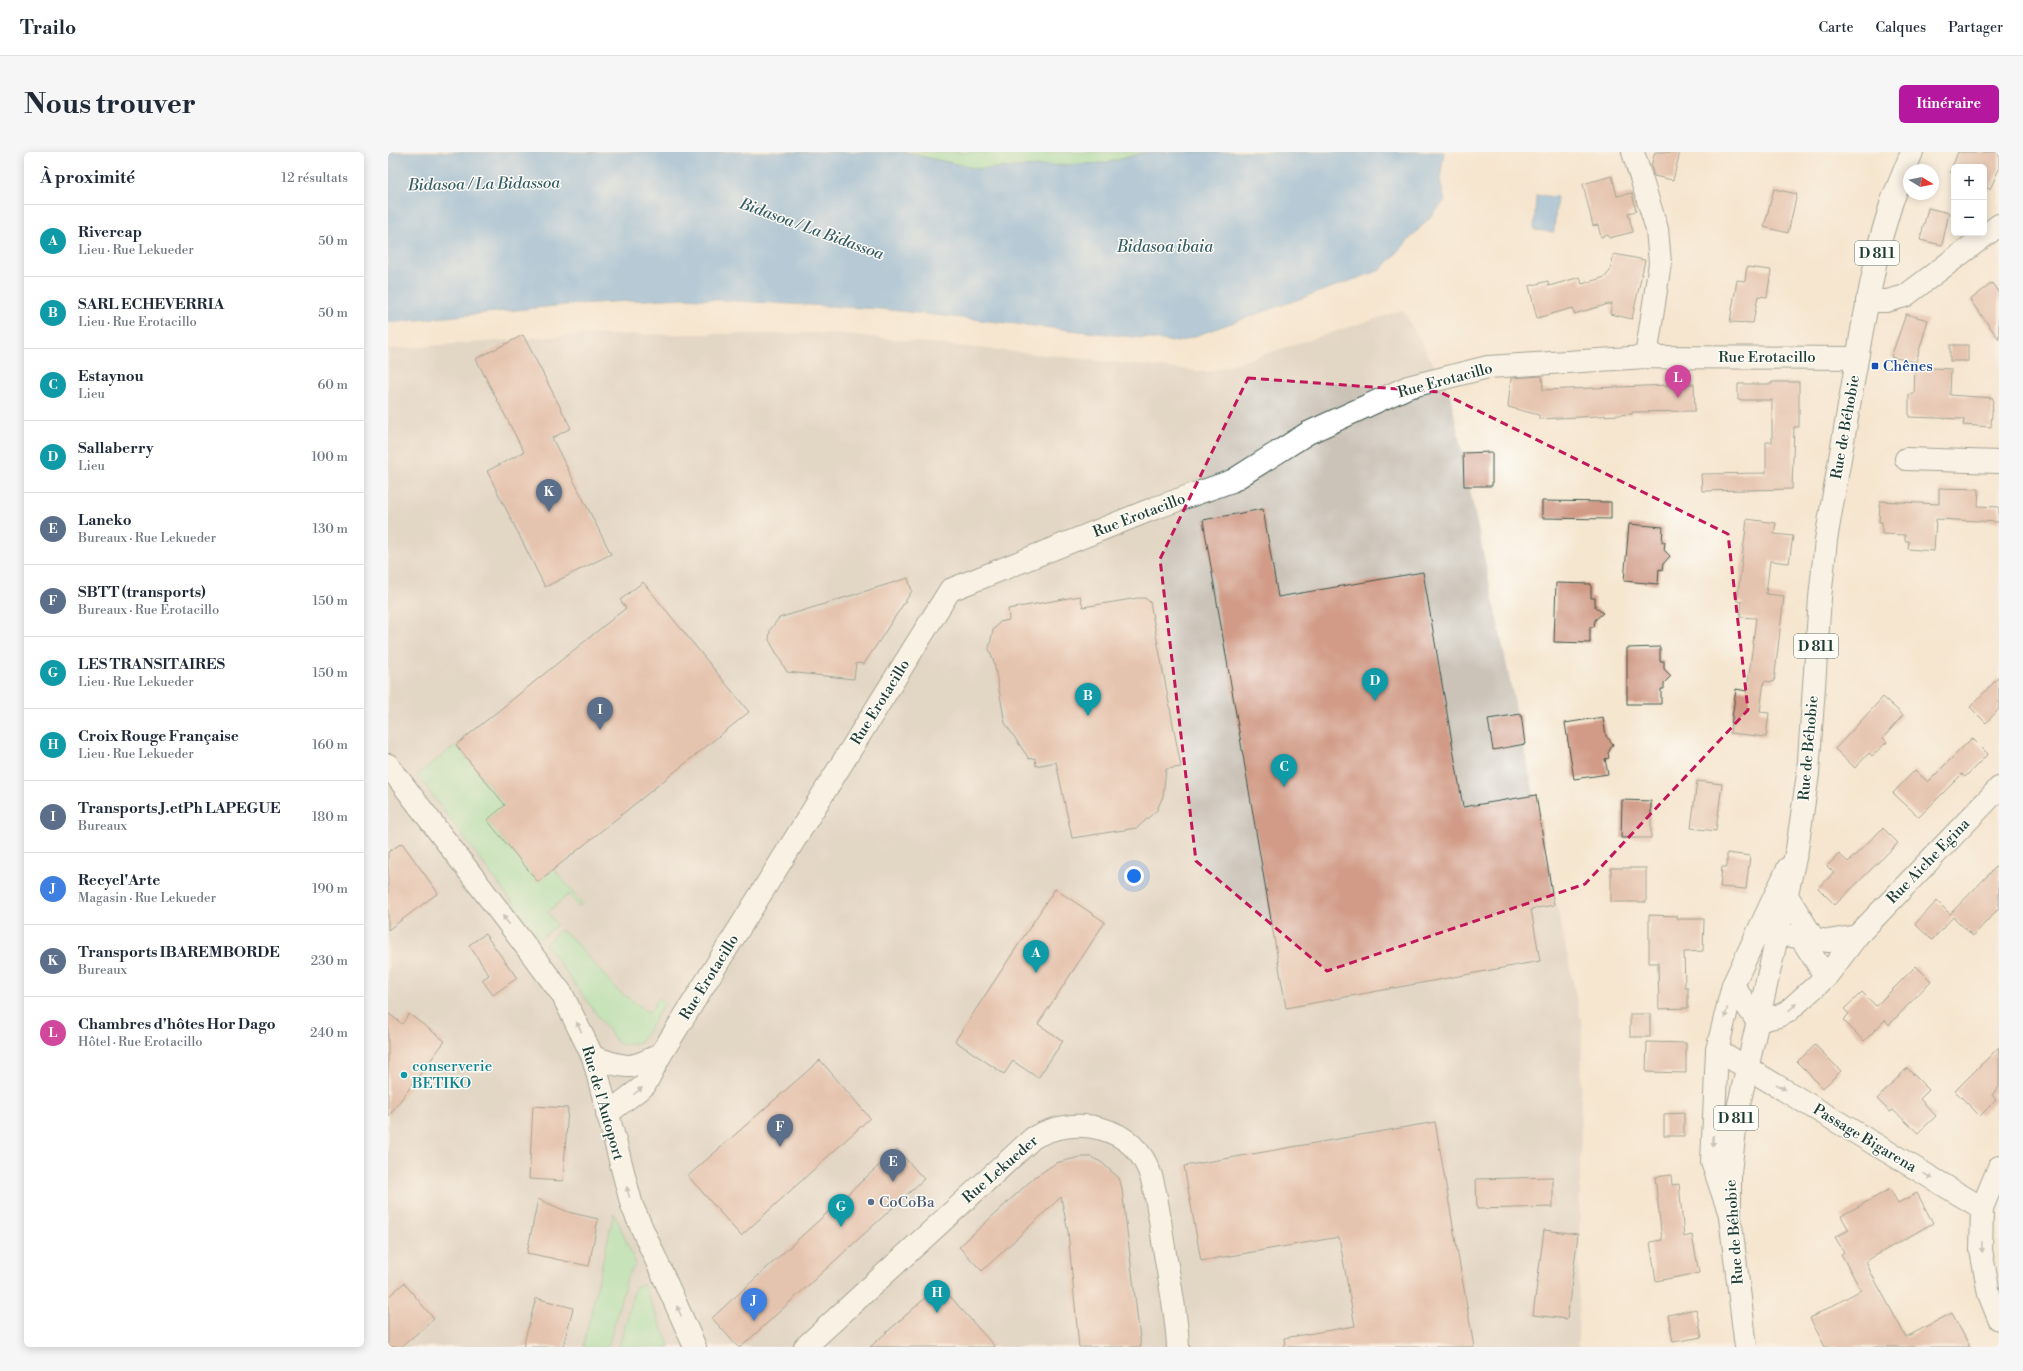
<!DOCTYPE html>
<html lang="fr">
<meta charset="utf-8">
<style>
body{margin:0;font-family:"Libre Bodoni",serif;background:#f6f6f7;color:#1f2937}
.controls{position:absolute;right:12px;top:12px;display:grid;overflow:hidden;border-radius:6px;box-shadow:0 2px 10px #0003}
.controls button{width:36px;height:36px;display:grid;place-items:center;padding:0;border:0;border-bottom:1px solid #e0e1e3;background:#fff;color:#1f2937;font:20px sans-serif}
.compass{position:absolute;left:1515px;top:12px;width:36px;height:36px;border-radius:50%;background:#fff;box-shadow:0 2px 10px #0003;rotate:100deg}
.you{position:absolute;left:746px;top:724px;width:14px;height:14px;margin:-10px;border:3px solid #fff;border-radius:50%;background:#1a73e8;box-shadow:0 0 0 6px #1a73e833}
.badge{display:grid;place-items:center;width:26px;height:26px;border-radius:50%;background:#b5179e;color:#fff;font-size:13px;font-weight:700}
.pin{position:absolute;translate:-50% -33px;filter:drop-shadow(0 1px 2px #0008)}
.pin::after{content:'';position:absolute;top:21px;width:14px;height:12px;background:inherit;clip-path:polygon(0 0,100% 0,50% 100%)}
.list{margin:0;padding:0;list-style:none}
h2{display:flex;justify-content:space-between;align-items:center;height:52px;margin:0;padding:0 16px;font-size:17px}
h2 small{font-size:13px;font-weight:400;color:#747a83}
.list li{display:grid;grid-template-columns:26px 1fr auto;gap:12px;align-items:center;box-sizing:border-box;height:72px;padding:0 16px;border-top:1px solid #e0e1e3}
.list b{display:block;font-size:15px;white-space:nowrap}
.list p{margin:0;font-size:13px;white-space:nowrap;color:#747a83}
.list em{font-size:13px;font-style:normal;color:#747a83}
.map{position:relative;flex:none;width:1611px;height:1195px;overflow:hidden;border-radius:6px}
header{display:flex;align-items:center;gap:24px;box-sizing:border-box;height:56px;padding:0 20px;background:#fff;border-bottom:1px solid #e0e1e3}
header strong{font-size:19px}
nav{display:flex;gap:22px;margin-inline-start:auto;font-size:14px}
.intro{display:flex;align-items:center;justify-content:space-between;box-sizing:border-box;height:96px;padding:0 24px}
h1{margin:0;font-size:28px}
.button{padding:10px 18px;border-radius:6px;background:#b5179e;color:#fff;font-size:14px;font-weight:700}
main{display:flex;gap:24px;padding:0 24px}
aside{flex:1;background:#fff;border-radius:6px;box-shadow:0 2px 10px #0003}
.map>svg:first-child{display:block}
.industrial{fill:#cbc3b8}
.green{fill:#8ddf9f;stroke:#568e6a}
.water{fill:#68a7db;stroke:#447288}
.building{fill:#d19b87}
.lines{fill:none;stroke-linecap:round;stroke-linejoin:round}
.street-casing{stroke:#3f564b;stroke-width:24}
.secondary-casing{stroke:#3f564b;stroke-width:24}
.primary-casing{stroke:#3f564b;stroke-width:24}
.street{stroke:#fff;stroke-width:22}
.secondary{stroke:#fff;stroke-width:22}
.primary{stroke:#fff;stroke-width:22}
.oneway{fill:#8f9e9a}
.marked{fill:none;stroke:#c2185b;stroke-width:3;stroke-dasharray:8 5;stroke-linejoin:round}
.transit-dot{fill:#1a4fb4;stroke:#fdfcf7;stroke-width:1.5}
.culture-dot{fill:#0f9aa8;stroke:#fdfcf7;stroke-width:1.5}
.service-dot{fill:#5c6f8a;stroke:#fdfcf7;stroke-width:1.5}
.labels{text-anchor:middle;stroke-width:3;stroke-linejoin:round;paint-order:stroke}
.shield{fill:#fdfcf7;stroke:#62766e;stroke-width:1}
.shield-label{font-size:14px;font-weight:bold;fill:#1f3d34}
.street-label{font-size:15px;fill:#1f3d34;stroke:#fdfcf7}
.transit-label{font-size:15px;fill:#164399;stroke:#fdfcf7;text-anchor:start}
.culture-label{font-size:15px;fill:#0d838f;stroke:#fdfcf7;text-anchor:start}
.service-label{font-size:15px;fill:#4e5e75;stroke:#fdfcf7;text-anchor:start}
.water-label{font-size:16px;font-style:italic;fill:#355d66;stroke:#fdfcf7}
</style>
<header>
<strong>Trailo</strong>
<nav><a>Carte</a><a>Calques</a><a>Partager</a></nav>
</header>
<div class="intro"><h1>Nous trouver</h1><a class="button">Itinéraire</a></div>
<main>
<aside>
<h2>À proximité<small>12 résultats</small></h2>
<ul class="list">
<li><span class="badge" style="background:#0f9aa8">A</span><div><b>Rivercap</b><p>Lieu · Rue Lekueder</p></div><em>50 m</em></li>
<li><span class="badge" style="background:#0f9aa8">B</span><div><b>SARL ECHEVERRIA</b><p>Lieu · Rue Erotacillo</p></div><em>50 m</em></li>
<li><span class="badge" style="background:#0f9aa8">C</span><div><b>Estaynou</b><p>Lieu</p></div><em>60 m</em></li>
<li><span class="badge" style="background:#0f9aa8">D</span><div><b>Sallaberry</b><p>Lieu</p></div><em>100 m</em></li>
<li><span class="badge" style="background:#5c6f8a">E</span><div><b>Laneko</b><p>Bureaux · Rue Lekueder</p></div><em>130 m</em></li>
<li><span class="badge" style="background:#5c6f8a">F</span><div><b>SBTT (transports)</b><p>Bureaux · Rue Erotacillo</p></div><em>150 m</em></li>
<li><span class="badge" style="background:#0f9aa8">G</span><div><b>LES TRANSITAIRES</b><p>Lieu · Rue Lekueder</p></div><em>150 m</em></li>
<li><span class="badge" style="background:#0f9aa8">H</span><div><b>Croix Rouge Française</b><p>Lieu · Rue Lekueder</p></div><em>160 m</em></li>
<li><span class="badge" style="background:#5c6f8a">I</span><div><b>Transports J.etPh LAPEGUE</b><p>Bureaux</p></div><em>180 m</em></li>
<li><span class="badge" style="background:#3f7fe0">J</span><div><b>Recycl'Arte</b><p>Magasin · Rue Lekueder</p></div><em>190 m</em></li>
<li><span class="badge" style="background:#5c6f8a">K</span><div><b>Transports IBAREMBORDE</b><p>Bureaux</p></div><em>230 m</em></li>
<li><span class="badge" style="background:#d1479c">L</span><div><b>Chambres d'hôtes Hor Dago</b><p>Hôtel · Rue Erotacillo</p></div><em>240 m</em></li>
</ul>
</aside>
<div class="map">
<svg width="1611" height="1195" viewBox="0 0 1611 1195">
<rect width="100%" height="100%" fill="#fdfcf7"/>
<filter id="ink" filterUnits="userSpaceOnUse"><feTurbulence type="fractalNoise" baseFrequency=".025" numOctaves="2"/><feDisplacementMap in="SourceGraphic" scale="8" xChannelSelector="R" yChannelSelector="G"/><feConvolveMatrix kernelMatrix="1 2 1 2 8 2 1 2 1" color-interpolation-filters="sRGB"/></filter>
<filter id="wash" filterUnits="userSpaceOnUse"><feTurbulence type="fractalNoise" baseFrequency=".012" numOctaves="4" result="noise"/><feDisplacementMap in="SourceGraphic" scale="16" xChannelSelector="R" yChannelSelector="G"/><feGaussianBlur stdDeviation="0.9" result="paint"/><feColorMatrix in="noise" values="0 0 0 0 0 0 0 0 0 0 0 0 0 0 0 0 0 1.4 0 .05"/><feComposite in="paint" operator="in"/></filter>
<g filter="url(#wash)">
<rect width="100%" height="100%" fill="#f5e6cf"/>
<polygon class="industrial" points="1015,158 1062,242 1194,873 1190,1195 0,1195 0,197 189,183 447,181 820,220"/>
<g class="green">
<polygon points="514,0 759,0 718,11 590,17"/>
<polygon points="68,593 117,653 99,668 150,730 166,717 194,752 191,754 181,742 160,760 169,773 152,787 29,623"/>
<polygon points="172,778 184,786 229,838 262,861 270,846 277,851 253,890 236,893 229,890 157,792"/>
<polygon points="226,1061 248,1112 239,1125 220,1195 195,1195"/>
<polygon points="255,1132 282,1195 231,1195 247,1135"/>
</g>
<g class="water">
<polygon points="0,0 514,0 590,17 718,11 759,0 1056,0 1052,28 1057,49 993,118 790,190 493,157 295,146 187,152 0,171"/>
<polygon points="1148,43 1169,45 1166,80 1146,78"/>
</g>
<g id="blocks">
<g class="building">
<polygon points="1267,0 1292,0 1285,28 1266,24 1263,14"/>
<polygon points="1570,0 1611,0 1611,17 1602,37 1596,35 1596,15 1566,15 1566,22 1562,20"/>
<polygon points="1224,24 1229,44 1244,41 1248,59 1240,61 1245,80 1221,86 1220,83 1213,85 1210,73 1205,74 1195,32"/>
<polygon points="1386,37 1409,42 1400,81 1376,75"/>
<polygon points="1540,56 1561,61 1554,93 1532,88"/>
<polygon points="1226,102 1257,108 1244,167 1222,162 1224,151 1186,162 1185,156 1149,166 1141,134 1160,129 1161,134 1192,125 1194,132 1217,125 1222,119"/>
<polygon points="1359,115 1383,118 1379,145 1370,144 1365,171 1342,170 1349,128 1357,129"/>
<polygon points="1604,131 1611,141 1611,187 1582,148"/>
<polygon points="1518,162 1540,168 1528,210 1503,205"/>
<polygon points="135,183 183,276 164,286 223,402 157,435 99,319 136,300 88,207"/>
<rect x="1562" y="193" width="18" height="16"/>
<polygon points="1527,215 1563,217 1562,243 1605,246 1603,275 1575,273 1576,267 1521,265 1521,242 1526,242"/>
<polygon points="1154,224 1155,238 1306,232 1307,259 1244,260 1244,262 1231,263 1151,267 1151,263 1120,255 1123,226"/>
<polygon points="1384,230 1411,230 1411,275 1406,275 1404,337 1314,339 1313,322 1378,321 1378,290 1384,290 1384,248 1350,248 1350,232 1384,232"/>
<polygon points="1104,300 1104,334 1076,334 1075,301"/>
<polygon points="1551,336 1591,337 1590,354 1611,355 1611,370 1548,367 1546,399 1520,397 1521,389 1517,389 1517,383 1494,382 1494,370 1491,370 1492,349 1551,352"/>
<polygon points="1154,349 1223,350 1223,367 1154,366"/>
<polygon points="875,357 890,445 1035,420 1075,655 1148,643 1166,753 1143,757 1152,809 898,856 815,368"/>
<polygon points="1359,367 1388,371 1386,382 1405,384 1401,411 1382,409 1378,442 1396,444 1386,530 1376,529 1372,560 1381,561 1378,585 1342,581 1348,537 1359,539 1368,466 1352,465 1354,450 1349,449"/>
<polygon points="1241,372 1275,375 1274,390 1277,390 1276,398 1282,404 1275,412 1274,418 1271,417 1270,432 1236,429"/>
<polygon points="520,426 524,439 476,512 468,511 466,527 399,520 381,488 382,478 391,466"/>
<polygon points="255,430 361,560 150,730 99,668 117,653 68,593 238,456 232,448"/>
<polygon points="1168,431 1203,432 1203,446 1207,446 1207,455 1215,461 1207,468 1206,475 1202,475 1202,491 1166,490"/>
<polygon points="692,444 695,455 750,446 757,446 762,450 793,615 778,617 775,644 769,658 749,676 684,686 668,610 648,614 647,606 641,607 617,571 606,510 601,497 605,478 612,470 621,468 620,457"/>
<polygon points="1272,495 1272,509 1276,509 1276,517 1283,524 1276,531 1276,537 1273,537 1273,552 1239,552 1239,496"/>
<polygon points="1611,525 1611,557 1598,571 1582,555"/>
<polygon points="1495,545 1515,563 1495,586 1499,590 1484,604 1481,601 1467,616 1447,597"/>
<polygon points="1133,562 1137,592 1105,598 1100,567"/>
<polygon points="1215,565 1218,584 1225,592 1220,601 1221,606 1217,607 1220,622 1186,627 1177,571"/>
<polygon points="1584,586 1600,602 1577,625 1574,622 1531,665 1505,641 1527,618 1540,630"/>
<polygon points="1309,629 1334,632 1328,679 1303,676"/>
<polygon points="1234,648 1263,649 1263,686 1233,686"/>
<polygon points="1495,676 1510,691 1447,753 1430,736 1446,721 1439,714 1451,702 1460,710"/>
<polygon points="14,691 50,741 0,778 0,700"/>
<polygon points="1339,701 1362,704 1358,737 1332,735 1334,715 1339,715"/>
<polygon points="1611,712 1611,756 1585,784 1565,765 1544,788 1527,772 1549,749 1562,762"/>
<rect x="1223" y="716" width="35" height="34"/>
<polygon points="667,737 717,770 650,872 675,889 650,926 625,909 616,922 567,889"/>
<polygon points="1261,763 1289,764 1290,767 1316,767 1315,799 1296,800 1297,835 1300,835 1300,856 1271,857 1270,811 1261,811"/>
<polygon points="97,782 129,826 105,843 94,828 101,823 81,793"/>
<polygon points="1528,814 1543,829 1501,873 1497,868 1476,889 1455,868 1461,862 1456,857 1474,840 1488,854"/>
<polygon points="0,861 14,872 21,862 57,889 0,965"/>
<rect x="1242" y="862" width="20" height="23"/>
<polygon points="1259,890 1298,891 1298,921 1258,920"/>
<polygon points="1427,893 1453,919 1435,936 1409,910"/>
<polygon points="1611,895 1611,935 1604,943 1608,948 1592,964 1567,939"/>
<polygon points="432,908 482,966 353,1084 300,1024"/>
<polygon points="1519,916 1541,938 1532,947 1548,964 1530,981 1505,958 1502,960 1489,947"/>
<polygon points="145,954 180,956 175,1029 141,1027"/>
<polygon points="1296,961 1296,984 1276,984 1276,962"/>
<polygon points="1047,970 1086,1195 897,1195 896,1186 967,1174 951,1085 813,1109 796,1014"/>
<polygon points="509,997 536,1027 353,1195 350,1195 324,1166"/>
<polygon points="692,1005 703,1005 713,1010 731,1026 734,1037 753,1195 691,1195 680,1080 673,1045 594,1119 571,1095 647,1025 668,1011"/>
<polygon points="1283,1023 1284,1033 1291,1032 1296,1085 1304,1083 1311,1121 1268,1129 1262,1090 1274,1088 1267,1025"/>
<polygon points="1165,1025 1165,1055 1089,1057 1088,1027"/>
<polygon points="1502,1037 1510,1051 1529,1041 1545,1071 1478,1109 1483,1121 1518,1185 1564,1161 1582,1195 1437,1195 1422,1166 1473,1138 1453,1102 1456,1100 1447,1085 1461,1078 1453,1064"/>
<polygon points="150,1047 180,1060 210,1067 201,1114 139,1101"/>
<polygon points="1156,1078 1190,1082 1179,1167 1145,1163"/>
<polygon points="16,1131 46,1167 13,1195 0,1195 0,1145"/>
<polygon points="552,1133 607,1195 482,1195"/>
<polygon points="148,1146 185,1156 175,1195 135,1195"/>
<polygon points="1308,1157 1314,1185 1285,1190 1280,1163"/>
</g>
</g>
</g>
<g filter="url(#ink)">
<use href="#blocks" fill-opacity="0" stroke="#3f564b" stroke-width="1"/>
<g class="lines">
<g class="street-casing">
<g id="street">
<polyline points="1245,0 1269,77 1272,111 1258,205"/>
<polyline points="1479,149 1499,149 1517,144 1611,73"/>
<polyline points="1518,307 1611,310"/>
<polyline points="0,613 174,842 205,905 244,1054 307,1195"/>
<polyline points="1345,833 1369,869"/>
<polyline points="1329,898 1594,1056"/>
<polyline points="273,902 562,438 767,356 844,329 920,281 1020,235 1100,215 1258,205 1469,206"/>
<path d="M205,905C239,916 240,919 273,902L257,933L219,962"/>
<polyline points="1611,1015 1594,1056 1593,1098 1601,1142 1611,1167"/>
<polyline points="1341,1060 1324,1010 1329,898 1345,833 1400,716"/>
<path d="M417,1195L645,986C687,962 747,973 763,1024C771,1051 773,1080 778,1108C783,1137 789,1166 790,1195"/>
</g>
</g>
<g class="secondary-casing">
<g id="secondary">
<polyline points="1398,742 1426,787"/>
<polyline points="1389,782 1441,789 1469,784"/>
<polyline points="1413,786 1438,825"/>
<polyline points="1369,869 1390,864 1399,860 1438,825 1469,784 1611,636"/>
</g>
</g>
<g class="primary-casing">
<polyline id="primary" points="1358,1195 1342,1065 1342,1020 1349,961 1409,697 1420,622 1432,446 1438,388 1474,178 1491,93 1504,49 1524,0"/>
</g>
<use href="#street" class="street"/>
<use href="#secondary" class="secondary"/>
<use href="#primary" class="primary"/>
</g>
<defs><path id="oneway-solid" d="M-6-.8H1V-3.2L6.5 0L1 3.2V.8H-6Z"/></defs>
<g class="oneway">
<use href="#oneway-solid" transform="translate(118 768) rotate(-127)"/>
<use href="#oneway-solid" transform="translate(1405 855) rotate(-41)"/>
<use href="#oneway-solid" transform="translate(1338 861) rotate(104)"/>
<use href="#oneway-solid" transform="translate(191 875) rotate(-116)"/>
<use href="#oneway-solid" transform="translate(1393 935) rotate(31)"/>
<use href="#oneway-solid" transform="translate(250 939) rotate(-37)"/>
<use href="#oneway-solid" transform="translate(1325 989) rotate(92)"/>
<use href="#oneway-solid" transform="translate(1540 1024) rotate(31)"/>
<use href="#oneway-solid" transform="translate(240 1040) rotate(-105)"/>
<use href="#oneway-solid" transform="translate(1594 1095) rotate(88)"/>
<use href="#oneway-solid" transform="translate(291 1159) rotate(-114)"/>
</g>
</g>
<path d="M0 0H1611V1195H0ZM860,226L1052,240L1340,382L1360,558L1197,732L939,819L808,709L772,407Z" fill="#f5e6cf" fill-opacity=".55" fill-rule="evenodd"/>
<path class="marked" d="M860,226L1052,240L1340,382L1360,558L1197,732L939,819L808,709L772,407Z"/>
<rect class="transit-dot" x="1483" y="210" width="8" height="8" rx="2"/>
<circle class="culture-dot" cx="16" cy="923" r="4"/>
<circle class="service-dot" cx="483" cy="1050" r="4"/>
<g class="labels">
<g class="shield">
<rect x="1467" y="89" width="44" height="24" rx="3"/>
<rect x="1406" y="482" width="44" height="24" rx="3"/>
<rect x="1326" y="954" width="44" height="24" rx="3"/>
</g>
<g class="shield-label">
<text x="1489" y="106">D 811</text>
<text x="1428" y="499">D 811</text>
<text x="1348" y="971">D 811</text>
</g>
<g class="street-label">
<text x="1379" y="210">Rue Erotacillo</text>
<text transform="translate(1057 228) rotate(-15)" y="5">Rue Erotacillo</text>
<text transform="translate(1457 275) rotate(-80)" y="5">Rue de Béhobie</text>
<text transform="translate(751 363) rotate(-21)" y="5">Rue Erotacillo</text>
<text transform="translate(492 550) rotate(-58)" y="5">Rue Erotacillo</text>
<text transform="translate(1420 596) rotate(-85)" y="5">Rue de Béhobie</text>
<text transform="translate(1540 709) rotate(-46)" y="5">Rue Aiche Egina</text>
<text transform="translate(321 825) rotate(-58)" y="5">Rue Erotacillo</text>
<text transform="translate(215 951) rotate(74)" y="5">Rue de l'Autoport</text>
<text transform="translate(1477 986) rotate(31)" y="5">Passage Bigarena</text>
<text transform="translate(612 1017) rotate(-41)" y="5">Rue Lekueder</text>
<text transform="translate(1346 1080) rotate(-94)" y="5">Rue de Béhobie</text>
</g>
<g class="transit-label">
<text x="1495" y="219">Chênes</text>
</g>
<g class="culture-label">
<text x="24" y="919">conserverie<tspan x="24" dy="17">BETIKO</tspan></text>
</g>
<g class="service-label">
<text x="491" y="1055">CoCoBa</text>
</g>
<g class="water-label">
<text transform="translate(96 31) rotate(-1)" y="6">Bidasoa / La Bidassoa</text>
<text transform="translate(424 76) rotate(20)" y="6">Bidasoa / La Bidassoa</text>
<text x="777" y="100">Bidasoa ibaia</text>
</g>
</g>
</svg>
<div class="controls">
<button>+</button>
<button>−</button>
</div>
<svg class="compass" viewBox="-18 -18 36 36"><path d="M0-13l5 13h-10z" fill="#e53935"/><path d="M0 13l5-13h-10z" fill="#747a83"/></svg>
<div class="you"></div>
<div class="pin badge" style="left:648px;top:821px;background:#0f9aa8">A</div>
<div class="pin badge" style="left:700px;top:564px;background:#0f9aa8">B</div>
<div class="pin badge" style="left:896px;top:635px;background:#0f9aa8">C</div>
<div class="pin badge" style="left:987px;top:549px;background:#0f9aa8">D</div>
<div class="pin badge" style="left:505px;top:1030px;background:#5c6f8a">E</div>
<div class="pin badge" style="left:392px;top:995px;background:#5c6f8a">F</div>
<div class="pin badge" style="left:453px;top:1075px;background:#0f9aa8">G</div>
<div class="pin badge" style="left:549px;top:1161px;background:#0f9aa8">H</div>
<div class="pin badge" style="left:212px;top:578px;background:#5c6f8a">I</div>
<div class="pin badge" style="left:366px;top:1169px;background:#3f7fe0">J</div>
<div class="pin badge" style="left:161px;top:360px;background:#5c6f8a">K</div>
<div class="pin badge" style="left:1290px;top:246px;background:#d1479c">L</div>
</div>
</main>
